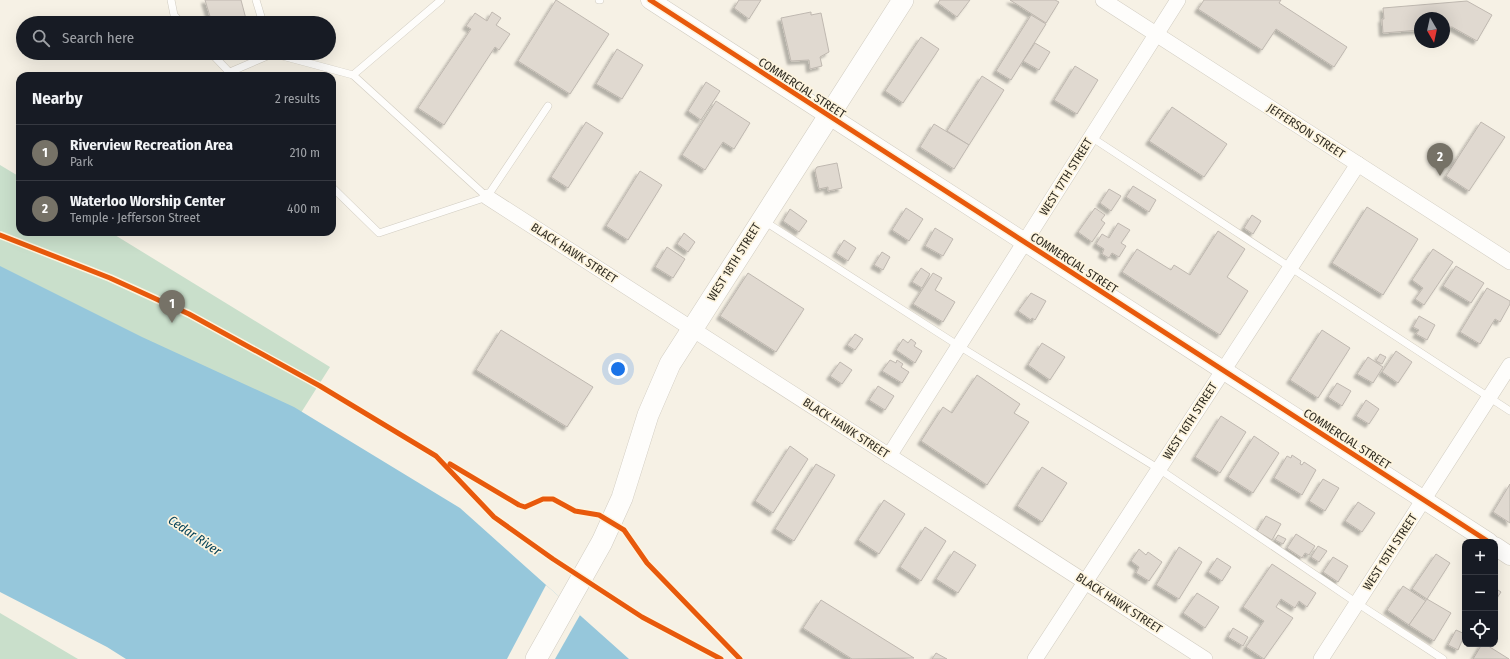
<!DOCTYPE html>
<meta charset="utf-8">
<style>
body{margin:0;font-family:"Fira Sans Condensed",sans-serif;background:#242831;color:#f1f3f6}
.controls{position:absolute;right:12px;bottom:12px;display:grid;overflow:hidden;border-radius:8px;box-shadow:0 4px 16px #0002}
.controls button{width:36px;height:36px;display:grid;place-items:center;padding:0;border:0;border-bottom:1px solid #363941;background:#171b24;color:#f1f3f6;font:20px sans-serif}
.compass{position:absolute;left:1414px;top:12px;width:36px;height:36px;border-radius:50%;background:#171b24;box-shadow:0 4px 16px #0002;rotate:171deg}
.you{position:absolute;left:618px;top:369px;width:14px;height:14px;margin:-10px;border:3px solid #fff;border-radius:50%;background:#1a73e8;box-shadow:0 0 0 6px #1a73e833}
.badge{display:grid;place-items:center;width:26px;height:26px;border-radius:50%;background:#767267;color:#fff;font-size:13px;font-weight:700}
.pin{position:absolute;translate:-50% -33px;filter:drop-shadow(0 1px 2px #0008)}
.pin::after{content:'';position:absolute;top:21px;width:14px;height:12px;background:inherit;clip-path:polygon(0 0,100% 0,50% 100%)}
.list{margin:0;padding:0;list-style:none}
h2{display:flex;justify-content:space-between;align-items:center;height:52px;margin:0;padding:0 16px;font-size:17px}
h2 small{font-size:13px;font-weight:400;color:#9ea1a6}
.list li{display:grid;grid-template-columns:26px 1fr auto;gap:12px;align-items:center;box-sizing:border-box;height:56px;padding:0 16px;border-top:1px solid #363941}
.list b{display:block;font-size:15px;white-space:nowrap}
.list p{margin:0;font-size:13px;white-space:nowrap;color:#9ea1a6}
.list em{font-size:13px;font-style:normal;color:#9ea1a6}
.icon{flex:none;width:22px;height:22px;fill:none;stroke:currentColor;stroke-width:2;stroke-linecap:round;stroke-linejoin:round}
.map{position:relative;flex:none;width:1510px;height:659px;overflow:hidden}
.search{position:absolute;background:#171b24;box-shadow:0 4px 16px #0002;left:16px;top:16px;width:320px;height:44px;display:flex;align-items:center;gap:10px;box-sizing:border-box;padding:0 14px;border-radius:22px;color:#9ea1a6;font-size:15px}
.panel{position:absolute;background:#171b24;box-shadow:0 4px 16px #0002;left:16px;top:72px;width:320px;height:164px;border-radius:12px}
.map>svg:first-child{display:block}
.green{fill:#c9dfcb}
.water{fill:#96c7db}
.pier{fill:#f6f1e5}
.building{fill:#e0d9d0;stroke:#bfb8b0;filter:url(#shadow)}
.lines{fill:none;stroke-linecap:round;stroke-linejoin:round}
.service-casing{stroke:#d1ccc1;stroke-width:8}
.minor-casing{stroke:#d1ccc1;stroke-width:16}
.tertiary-casing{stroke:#d1ccc1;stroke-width:19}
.secondary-casing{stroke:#d1ccc1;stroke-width:22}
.service{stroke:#fefdfb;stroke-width:7}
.minor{stroke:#fefdfb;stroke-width:15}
.tertiary{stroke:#fefdfb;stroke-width:18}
.secondary{stroke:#fefdfb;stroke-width:21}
.cycleway-casing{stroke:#fdf4de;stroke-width:8}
.cycleway{stroke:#e8590c;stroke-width:5}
.labels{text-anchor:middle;stroke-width:3.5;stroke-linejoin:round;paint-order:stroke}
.street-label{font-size:12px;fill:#312d23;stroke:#fdf4de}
.water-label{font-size:13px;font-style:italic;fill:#003f56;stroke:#fdf4de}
</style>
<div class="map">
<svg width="1510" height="659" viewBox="0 0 1510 659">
<defs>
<filter id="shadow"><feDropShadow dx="-3.5" dy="3.5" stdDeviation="1" flood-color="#0004"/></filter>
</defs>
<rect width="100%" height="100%" fill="#f6f1e5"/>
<g class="green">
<polygon points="0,165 20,177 20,232 110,232 330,367 292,427 0,280"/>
<polygon points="0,613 78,659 0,659"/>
</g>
<polygon class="water" points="0,266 142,337 294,407 460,508 629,659 126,659 107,647 0,592"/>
<polygon class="pier" points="546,585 580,615 555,659 507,659"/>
<g class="building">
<polygon points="205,0 241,0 246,19 232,23 212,23"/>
<polygon points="556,0 609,34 570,94 518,61"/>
<polygon points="739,0 761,0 749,19 734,8"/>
<polygon points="940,0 970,0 957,17 938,3"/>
<polygon points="1010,0 1055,0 1059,2 1046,23"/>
<polygon points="1204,0 1281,0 1279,3 1347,47 1334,67 1276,29 1262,50 1198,9"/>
<polygon points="1467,1 1492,15 1477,41 1452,27 1444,28 1444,18 1420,18 1420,30 1383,33 1382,19 1384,19 1383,8"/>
<polygon points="492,12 501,18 496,25 510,34 499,50 495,47 444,125 418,108 471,29 466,26 475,13 487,21"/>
<polygon points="811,12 811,15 821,13 829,52 820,57 822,66 810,69 809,60 791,61 781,18"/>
<polygon points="1031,15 1046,24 1011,80 996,71"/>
<polygon points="921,37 939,49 903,103 885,91"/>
<polygon points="1035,43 1050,52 1039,70 1023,61"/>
<polygon points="617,49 643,65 622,99 596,84"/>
<polygon points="1075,66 1098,80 1077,114 1054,100"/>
<polygon points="982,76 1004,90 969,145 947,131"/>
<polygon points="706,82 720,91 701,120 688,111"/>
<polygon points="716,101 750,123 734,149 723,142 705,170 682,155"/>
<polygon points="1172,107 1227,144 1204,177 1149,141"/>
<polygon points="586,122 603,133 568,188 551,177"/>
<polygon points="1481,122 1505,137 1469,191 1446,176"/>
<polygon points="934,124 969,145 954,169 920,147"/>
<polygon points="837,163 842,188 828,191 828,187 819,189 815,170 817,167"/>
<polygon points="640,171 662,185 628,240 606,226"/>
<polygon points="1133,186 1156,200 1149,212 1126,197"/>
<polygon points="1109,189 1121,196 1111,211 1100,203"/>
<polygon points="1367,207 1418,239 1383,295 1332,263"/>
<polygon points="906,208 923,219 909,241 892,230"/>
<polygon points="1095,208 1105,215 1101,220 1105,223 1092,242 1078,232"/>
<polygon points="790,209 807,221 799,232 783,221"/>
<polygon points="1252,215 1261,221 1253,234 1244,228"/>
<polygon points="1118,223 1130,230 1121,243 1126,246 1119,257 1112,253 1109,258 1102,254 1104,249 1096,244 1102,234 1109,238"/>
<polygon points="935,228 953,239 943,256 925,246"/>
<polygon points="1218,231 1245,249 1227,277 1248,291 1220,335 1122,272 1137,249 1171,270 1174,265 1190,275"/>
<polygon points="684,233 695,242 688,252 677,244"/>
<polygon points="844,240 856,248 848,261 836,253"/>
<polygon points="667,247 685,259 673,278 655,267"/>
<polygon points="1433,249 1453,262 1424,305 1415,299 1423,288 1412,280"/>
<polygon points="882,252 890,257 883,270 874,265"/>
<polygon points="1456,266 1484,283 1471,303 1443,286"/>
<polygon points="921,268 930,274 922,288 912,282"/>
<polygon points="748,273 804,309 776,352 720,316"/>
<polygon points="933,273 942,278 935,290 955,302 943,322 913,304"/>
<polygon points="1487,288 1510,301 1510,304 1500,322 1495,319 1480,344 1460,332"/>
<polygon points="1031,293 1046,301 1035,320 1032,318 1031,320 1018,311"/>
<polygon points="1419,316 1435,325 1427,340 1416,334 1419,330 1413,327"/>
<polygon points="501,330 593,387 567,427 476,370"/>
<polygon points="1322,330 1350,348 1318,398 1290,380"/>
<polygon points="855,334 863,339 855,350 847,345"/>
<polygon points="903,339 908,343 911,339 916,343 914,346 922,351 915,363 896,350"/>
<polygon points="1042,343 1065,357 1050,380 1028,365"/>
<polygon points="1396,351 1412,362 1398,383 1382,372"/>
<polygon points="1380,354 1386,357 1382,364 1376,361"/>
<polygon points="1368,357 1383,367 1373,383 1357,374"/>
<polygon points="890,360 896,363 897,360 903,364 901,367 909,372 902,383 882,371"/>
<polygon points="840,362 852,370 842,384 830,376"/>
<polygon points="977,375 1020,404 1014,413 1029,422 987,485 921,441 943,407 952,413"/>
<polygon points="1337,383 1351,391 1342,406 1328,397"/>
<polygon points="878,386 894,396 885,410 869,400"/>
<polygon points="1366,400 1379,409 1369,424 1356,416"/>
<polygon points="1221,416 1246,432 1220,473 1195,457"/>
<polygon points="1254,436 1279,453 1253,493 1228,477"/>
<polygon points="790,446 808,459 773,513 755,501"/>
<polygon points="1292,455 1301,461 1300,464 1302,465 1304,462 1316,470 1302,495 1274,478 1287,456 1291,458"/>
<polygon points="816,464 835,475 794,541 775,529"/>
<polygon points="1042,467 1067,483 1042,522 1017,506"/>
<polygon points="1323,479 1339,488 1325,511 1309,501"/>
<polygon points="1510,484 1510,523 1493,512"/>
<polygon points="884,500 905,514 879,554 858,540"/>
<polygon points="1358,502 1375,513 1362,532 1345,521"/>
<polygon points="1266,516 1281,524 1272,540 1257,531"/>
<polygon points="925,527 946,541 921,581 900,567"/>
<polygon points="1296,534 1315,546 1309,555 1305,553 1302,558 1287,548"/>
<polygon points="1278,535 1286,539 1283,544 1275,540"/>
<polygon points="1318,546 1327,551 1319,562 1311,557"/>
<polygon points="1179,547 1202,562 1179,599 1156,585"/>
<polygon points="1139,549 1146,555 1148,552 1162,562 1149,581 1136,573 1139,567 1131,561"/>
<polygon points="954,551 976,565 958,593 936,579"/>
<polygon points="1436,554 1450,563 1427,599 1412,589"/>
<polygon points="1333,557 1348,566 1338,582 1323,572"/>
<polygon points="1217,558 1231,567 1222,581 1208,572"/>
<polygon points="1272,564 1316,593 1307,607 1299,601 1295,608 1281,599 1276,607 1293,618 1264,659 1246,647 1264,621 1243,607"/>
<polygon points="1403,586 1426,601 1409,625 1387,610"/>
<polygon points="1495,588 1501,592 1495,601"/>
<polygon points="1197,593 1219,607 1205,628 1183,613"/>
<polygon points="1427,599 1451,613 1434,641 1409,625"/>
<polygon points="821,600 914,658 852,659 803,628"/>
<polygon points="1233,628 1248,637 1243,646 1228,637"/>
<polygon points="1456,630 1465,634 1458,650 1448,645"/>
<polygon points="1482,644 1485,644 1509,659 1473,659"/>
<polygon points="936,653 947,659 932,659"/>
</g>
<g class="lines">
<g class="service-casing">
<g id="service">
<polyline points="171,0 174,15 181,23"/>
<polyline points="256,0 263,23"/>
<polyline points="441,0 353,75 487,197 548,106"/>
<polyline points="599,0 600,0"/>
<polyline points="211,53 233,76"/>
<polyline points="271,53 353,75"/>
<polyline points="230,72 272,54"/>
<polyline points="1091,137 1510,411"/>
<polyline points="332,187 379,233 487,197"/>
<polyline points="764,221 959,346 1159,469 1357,603 1443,659"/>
</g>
</g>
<g class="minor-casing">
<g id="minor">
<polyline points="1103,0 1510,262"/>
<polyline points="487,197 1205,659"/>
<polyline points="889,456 1178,0"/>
<polyline points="1035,659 1358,164"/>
<polyline points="1321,659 1510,365"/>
</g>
</g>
<g class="tertiary-casing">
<g id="tertiary">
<polyline points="650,0 1489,542"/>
<polyline points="1495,546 1510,556"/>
</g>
</g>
<g class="secondary-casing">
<polyline id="secondary" points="536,659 602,542 622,498 648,415 670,364 903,0"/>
</g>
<use href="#service" class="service"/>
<use href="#minor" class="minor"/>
<use href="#tertiary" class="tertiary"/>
<use href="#secondary" class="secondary"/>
<g class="cycleway-casing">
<g id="cycleway">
<polyline points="650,0 1489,542"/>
<polyline points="0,235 110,278 189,314 320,386 436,456 494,517 553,559 642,617 721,659"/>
<polyline points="450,464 519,505 525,507 543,499 553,499 575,511 599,515 624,530 647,563 740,659"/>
</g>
</g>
<use href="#cycleway" class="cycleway"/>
</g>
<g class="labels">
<g class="street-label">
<text transform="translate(802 88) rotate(33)" y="4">COMMERCIAL STREET</text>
<text transform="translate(1306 131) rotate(33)" y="4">JEFFERSON STREET</text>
<text transform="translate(1066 177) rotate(-58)" y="4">WEST 17TH STREET</text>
<text transform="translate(574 253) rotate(33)" y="4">BLACK HAWK STREET</text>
<text transform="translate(734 262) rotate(-58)" y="4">WEST 18TH STREET</text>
<text transform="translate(1074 263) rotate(33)" y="4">COMMERCIAL STREET</text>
<text transform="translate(1190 421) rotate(-57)" y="4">WEST 16TH STREET</text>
<text transform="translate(846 428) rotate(33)" y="4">BLACK HAWK STREET</text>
<text transform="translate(1347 439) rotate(33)" y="4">COMMERCIAL STREET</text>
<text transform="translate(1390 552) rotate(-57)" y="4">WEST 15TH STREET</text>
<text transform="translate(1119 603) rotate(33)" y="4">BLACK HAWK STREET</text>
</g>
<g class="water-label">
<text transform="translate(195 535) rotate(34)" y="5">Cedar River</text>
</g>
</g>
</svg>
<div class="controls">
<button>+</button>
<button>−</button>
<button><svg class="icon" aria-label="locate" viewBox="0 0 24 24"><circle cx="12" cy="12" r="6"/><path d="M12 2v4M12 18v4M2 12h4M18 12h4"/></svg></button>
</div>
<svg class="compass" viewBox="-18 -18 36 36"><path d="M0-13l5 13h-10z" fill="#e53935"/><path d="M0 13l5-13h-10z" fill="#9ea1a6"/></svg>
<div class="you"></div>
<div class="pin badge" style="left:172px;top:323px">1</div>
<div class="pin badge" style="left:1440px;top:176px">2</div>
<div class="search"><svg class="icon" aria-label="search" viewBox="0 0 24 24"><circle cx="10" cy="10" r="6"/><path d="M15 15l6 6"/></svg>Search here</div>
<section class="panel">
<h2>Nearby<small>2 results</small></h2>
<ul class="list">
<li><span class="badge">1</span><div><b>Riverview Recreation Area</b><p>Park</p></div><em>210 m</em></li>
<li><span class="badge">2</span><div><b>Waterloo Worship Center</b><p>Temple · Jefferson Street</p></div><em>400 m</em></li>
</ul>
</section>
</div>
